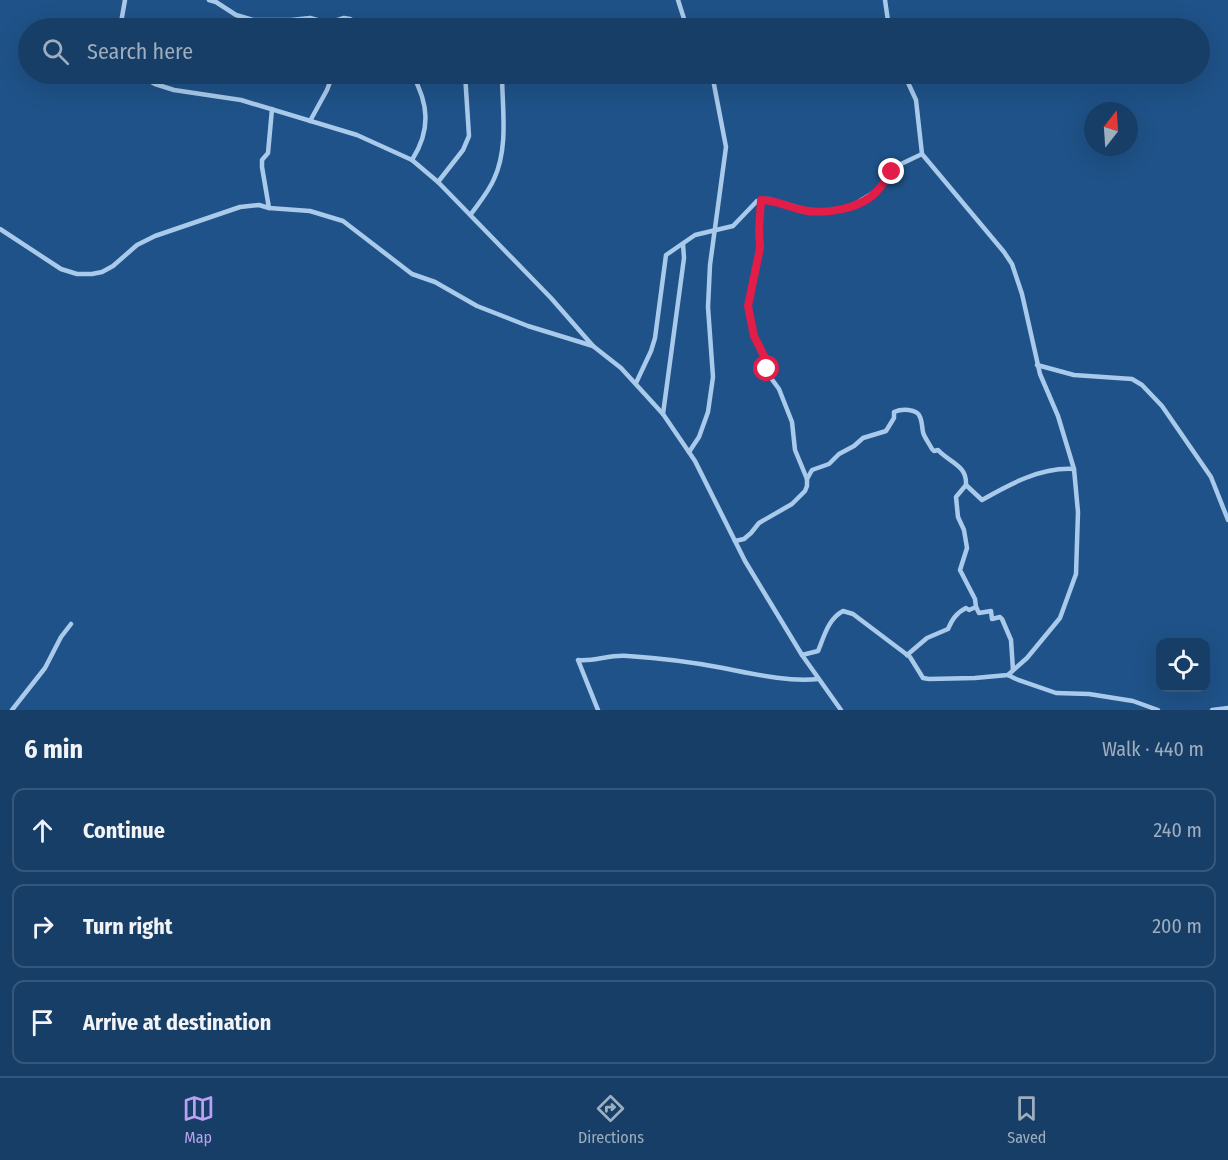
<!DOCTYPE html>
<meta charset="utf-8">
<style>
body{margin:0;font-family:"Fira Sans Condensed",sans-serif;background:#24496f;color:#f1f3f6}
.controls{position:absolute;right:18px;bottom:18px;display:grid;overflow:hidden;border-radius:12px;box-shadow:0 6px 24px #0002}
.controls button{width:54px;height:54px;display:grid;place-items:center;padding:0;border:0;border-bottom:2px solid #36577a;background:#173e66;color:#f1f3f6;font:30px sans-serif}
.compass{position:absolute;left:1084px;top:102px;width:54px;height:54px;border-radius:50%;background:#173e66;box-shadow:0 6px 24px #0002;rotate:17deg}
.stop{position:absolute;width:18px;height:18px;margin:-14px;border:4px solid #e11d48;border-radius:50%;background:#fff}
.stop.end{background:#e11d48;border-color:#fff;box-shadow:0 2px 6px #0008}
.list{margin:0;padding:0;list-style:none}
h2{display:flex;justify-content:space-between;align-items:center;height:78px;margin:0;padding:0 24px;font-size:26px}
h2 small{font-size:20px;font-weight:400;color:#9eaebf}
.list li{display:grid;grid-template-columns:39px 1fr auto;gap:18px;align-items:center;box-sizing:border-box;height:84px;margin:0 12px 12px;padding:0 12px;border:2px solid #36577a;border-radius:12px}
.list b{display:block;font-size:22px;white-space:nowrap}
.list em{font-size:20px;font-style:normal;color:#9eaebf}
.icon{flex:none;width:33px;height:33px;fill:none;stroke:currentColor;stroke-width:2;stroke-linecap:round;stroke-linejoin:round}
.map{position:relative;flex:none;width:1228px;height:710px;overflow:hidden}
.search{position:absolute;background:#173e66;box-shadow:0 6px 24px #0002;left:18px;right:18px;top:18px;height:66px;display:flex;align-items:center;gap:15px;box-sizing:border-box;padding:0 21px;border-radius:33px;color:#9eaebf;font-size:22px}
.sheet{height:366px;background:#173e66}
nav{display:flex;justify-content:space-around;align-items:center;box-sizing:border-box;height:84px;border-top:2px solid #36577a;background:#173e66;font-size:16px;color:#9eaebf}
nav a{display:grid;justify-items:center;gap:3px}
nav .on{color:#bca0f2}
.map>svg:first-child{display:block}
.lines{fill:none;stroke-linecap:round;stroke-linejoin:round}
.minor{stroke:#a9caeb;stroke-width:4.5}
.route{stroke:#e11d48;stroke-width:8}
</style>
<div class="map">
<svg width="1228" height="710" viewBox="0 0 1228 710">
<rect width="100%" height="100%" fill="#1f5288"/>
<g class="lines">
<g class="minor">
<polyline points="209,0 216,2 236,15 253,20 291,20 310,18 328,23 344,18 350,19 365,28"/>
<polyline points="678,0 687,28"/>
<polyline points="885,0 889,28"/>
<polyline points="120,28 125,0"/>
<polyline points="137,74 155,84 174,90 241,100 357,135 412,160 438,182 551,298 593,346 621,368 663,414 695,461 745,561 768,599 802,655 841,710"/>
<path d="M412,74C429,104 431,130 412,160"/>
<polyline points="465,81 478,79 489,74"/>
<polyline points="310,121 327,90 333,74"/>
<polyline points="438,182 463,150 469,136 465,74"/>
<polyline points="269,208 262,167 262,160 268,153 272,109"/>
<path d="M471,214C479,203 489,191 494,179C509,147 502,107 502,74"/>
<polyline points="0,229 61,269 77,274 92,274 102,272 113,266 137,245 155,236 240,207 259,205 269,208 310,211 343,221 412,274 435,282 477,306 528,326 593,346"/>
<polyline points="1037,365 1074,375 1132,379 1142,385 1162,406 1211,477 1228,520"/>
<polyline points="636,383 651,351 655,338 666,255 695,235 733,226 757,201 768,199 810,211 840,210 850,207 878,190 885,178 901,164 922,154"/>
<polyline points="663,414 684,258 683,244"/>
<polyline points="689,452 699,437 708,412 713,377 708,307 710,265 726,147 712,74"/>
<path d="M807,479L812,470L829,464L839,454L854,446L863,438L886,431L894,418V412C901,409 917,408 920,417C922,421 922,427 923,432C924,437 929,443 932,449L934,451L938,450C950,463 967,465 966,485L982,500C1010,484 1041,467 1074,469"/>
<polyline points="735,541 744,539 751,533 759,523 792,504 805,491 807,486 807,479 795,450 792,422 779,389 768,374 767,362 755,336 749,306 760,248 759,230 761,199"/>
<polyline points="976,607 979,613 991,611 992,619 1000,617 1002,619 1011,640 1013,670"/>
<path d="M802,655L818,651C824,637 828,619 843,611L853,614L910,657L923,678L929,679L975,678L1008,675L1027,658L1060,618L1076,574L1078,512L1074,469L1058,416L1040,374L1022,294L1012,264L1004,252L922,154L916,100L904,74"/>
<path d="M907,655L927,638L948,629C952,620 956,613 966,608L969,610L976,607L975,599L960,570L967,548L964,530L958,517L956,497L966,485"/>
<polyline points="1008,675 1016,679 1056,693 1089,694 1133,701 1158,710"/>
<polyline points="12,710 45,668 61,637 71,624"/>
<path d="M598,710L578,660C595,662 610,654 628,656C659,658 692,662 723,668C754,674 787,682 818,679"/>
<polyline points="1212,710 1228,708"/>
</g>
</g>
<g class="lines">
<path class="route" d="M767,369V362L754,336L748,306L760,248L759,230L761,200C775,200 788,207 802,210C825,215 861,209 877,191C883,185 886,178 892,172"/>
</g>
</svg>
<div class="controls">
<button><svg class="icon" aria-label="locate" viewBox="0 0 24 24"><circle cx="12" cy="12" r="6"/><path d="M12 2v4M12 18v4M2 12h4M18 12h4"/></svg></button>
</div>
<svg class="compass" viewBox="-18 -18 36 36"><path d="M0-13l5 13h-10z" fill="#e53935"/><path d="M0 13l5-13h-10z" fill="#9eaebf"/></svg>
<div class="stop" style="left:767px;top:369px"></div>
<div class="stop end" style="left:892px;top:172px"></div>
<div class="search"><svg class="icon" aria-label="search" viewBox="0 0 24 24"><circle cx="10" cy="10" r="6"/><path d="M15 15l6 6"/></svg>Search here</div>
</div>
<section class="sheet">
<h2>6 min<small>Walk · 440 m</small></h2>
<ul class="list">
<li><svg class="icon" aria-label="ahead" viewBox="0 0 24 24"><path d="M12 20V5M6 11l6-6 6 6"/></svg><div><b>Continue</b></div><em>240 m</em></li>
<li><svg class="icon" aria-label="right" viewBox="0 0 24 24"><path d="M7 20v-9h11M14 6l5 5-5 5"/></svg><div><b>Turn right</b></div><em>200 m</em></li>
<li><svg class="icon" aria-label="arrive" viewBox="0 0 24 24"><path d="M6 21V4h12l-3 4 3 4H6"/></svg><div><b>Arrive at destination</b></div></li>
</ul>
</section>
<nav>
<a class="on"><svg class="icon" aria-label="map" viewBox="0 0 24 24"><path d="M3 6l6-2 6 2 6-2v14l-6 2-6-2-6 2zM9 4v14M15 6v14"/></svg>Map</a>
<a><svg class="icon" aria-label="directions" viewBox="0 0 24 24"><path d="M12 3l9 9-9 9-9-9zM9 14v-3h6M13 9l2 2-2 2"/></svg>Directions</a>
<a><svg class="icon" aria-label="saved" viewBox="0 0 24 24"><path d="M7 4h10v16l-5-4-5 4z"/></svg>Saved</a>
</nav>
